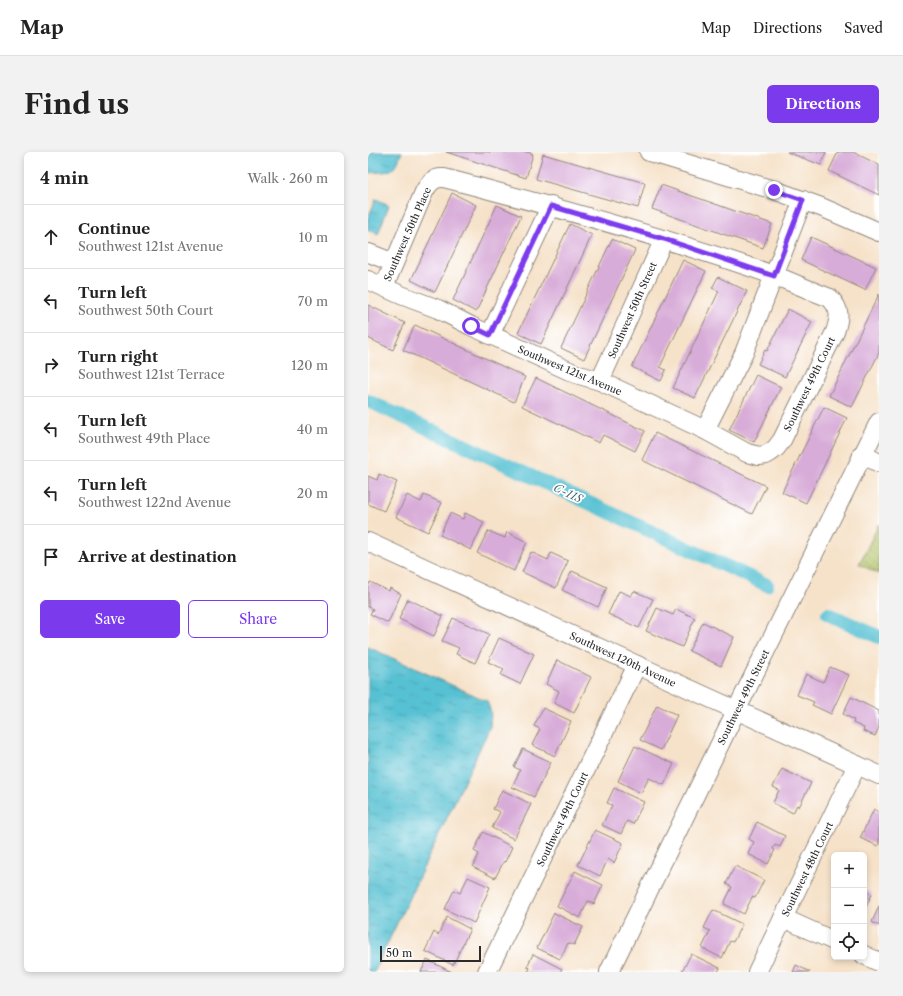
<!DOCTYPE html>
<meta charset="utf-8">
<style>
body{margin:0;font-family:"Libre Caslon Text",serif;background:#f2f2f2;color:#222}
.controls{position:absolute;right:12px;bottom:12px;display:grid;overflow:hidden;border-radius:6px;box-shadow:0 2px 6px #0003}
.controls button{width:36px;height:36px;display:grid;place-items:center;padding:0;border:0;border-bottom:1px solid #e0e0e0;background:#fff;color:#222;font:20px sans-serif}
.scale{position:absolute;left:12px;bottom:10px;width:101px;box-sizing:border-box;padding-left:4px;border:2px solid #2b2b2b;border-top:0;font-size:11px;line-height:14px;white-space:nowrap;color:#2b2b2b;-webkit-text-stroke:3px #fff;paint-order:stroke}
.stop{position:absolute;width:12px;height:12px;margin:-9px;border:3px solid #7c3aed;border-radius:50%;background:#fff}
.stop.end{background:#7c3aed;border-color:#fff;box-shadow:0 1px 4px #0008}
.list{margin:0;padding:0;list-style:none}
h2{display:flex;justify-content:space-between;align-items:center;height:52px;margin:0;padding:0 16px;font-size:17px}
h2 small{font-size:13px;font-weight:400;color:#767676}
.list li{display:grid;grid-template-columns:26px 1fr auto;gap:12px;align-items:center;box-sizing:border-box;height:64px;padding:0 16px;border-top:1px solid #e0e0e0}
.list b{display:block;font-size:15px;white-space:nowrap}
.list p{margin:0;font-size:13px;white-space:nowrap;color:#767676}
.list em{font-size:13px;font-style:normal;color:#767676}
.actions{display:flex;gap:8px;padding:12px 16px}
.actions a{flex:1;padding:9px 0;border:1px solid #7c3aed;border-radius:6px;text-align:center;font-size:14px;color:#7c3aed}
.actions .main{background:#7c3aed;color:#fff}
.icon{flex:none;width:22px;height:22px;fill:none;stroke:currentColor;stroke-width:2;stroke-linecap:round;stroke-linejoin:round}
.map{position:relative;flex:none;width:511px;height:820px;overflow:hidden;border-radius:6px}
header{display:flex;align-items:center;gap:24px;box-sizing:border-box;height:56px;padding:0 20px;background:#fff;border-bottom:1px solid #e0e0e0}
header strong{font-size:19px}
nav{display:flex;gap:22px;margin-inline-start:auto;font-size:14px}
.intro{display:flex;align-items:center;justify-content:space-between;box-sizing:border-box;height:96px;padding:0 24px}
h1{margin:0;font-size:28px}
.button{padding:10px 18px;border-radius:6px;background:#7c3aed;color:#fff;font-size:14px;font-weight:700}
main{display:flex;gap:24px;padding:0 24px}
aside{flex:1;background:#fff;border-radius:6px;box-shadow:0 2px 6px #0003}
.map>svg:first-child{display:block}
.park{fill:url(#park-dots);stroke:#6d7647}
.water{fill:url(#water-ripples);stroke:#41767f}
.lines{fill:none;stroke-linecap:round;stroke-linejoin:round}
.canal{stroke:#57c1d3;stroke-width:14}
.building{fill:#d8acd8}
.minor-casing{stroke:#90867a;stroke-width:20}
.minor{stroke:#fff;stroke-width:18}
.route{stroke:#7c3aed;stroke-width:5}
.labels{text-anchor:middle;stroke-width:3.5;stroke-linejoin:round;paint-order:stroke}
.street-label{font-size:10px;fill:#2b2b2b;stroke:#fff}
.water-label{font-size:11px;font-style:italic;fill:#3a6066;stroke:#fff}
</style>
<header>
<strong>Map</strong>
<nav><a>Map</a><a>Directions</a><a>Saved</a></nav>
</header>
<div class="intro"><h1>Find us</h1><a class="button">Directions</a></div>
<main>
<aside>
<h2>4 min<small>Walk · 260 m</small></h2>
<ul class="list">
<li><svg class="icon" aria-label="ahead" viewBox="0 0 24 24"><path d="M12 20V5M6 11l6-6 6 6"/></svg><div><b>Continue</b><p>Southwest 121st Avenue</p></div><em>10 m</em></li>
<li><svg class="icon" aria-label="left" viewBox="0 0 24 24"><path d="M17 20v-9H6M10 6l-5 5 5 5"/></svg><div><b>Turn left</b><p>Southwest 50th Court</p></div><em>70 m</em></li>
<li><svg class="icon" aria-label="right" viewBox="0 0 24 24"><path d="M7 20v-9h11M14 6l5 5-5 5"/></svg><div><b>Turn right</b><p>Southwest 121st Terrace</p></div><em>120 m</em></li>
<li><svg class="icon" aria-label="left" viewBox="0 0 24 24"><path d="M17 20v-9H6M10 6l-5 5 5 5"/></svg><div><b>Turn left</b><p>Southwest 49th Place</p></div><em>40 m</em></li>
<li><svg class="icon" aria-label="left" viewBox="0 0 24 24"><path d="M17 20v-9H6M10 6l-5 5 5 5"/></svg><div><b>Turn left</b><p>Southwest 122nd Avenue</p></div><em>20 m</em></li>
<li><svg class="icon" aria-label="arrive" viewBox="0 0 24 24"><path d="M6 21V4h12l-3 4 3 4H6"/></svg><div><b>Arrive at destination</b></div></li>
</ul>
<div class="actions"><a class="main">Save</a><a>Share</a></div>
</aside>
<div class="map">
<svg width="511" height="820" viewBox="0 0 511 820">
<defs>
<pattern id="park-dots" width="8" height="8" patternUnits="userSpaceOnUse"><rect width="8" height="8" fill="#afc063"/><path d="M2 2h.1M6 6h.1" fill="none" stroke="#8f9c52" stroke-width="1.8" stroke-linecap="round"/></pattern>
<pattern id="water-ripples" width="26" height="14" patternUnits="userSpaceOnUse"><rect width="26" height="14" fill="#57c1d3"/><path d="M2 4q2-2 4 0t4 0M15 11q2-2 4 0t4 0" fill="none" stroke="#489dab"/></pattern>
</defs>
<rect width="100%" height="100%" fill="#fff"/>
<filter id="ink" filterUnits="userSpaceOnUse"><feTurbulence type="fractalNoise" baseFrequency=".025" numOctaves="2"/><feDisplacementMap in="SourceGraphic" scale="8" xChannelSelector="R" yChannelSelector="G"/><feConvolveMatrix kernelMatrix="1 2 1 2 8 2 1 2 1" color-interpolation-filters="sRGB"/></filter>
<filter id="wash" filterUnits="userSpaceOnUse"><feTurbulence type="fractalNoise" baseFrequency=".012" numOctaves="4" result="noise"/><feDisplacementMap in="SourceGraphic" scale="16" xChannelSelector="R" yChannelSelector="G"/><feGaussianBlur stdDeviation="0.9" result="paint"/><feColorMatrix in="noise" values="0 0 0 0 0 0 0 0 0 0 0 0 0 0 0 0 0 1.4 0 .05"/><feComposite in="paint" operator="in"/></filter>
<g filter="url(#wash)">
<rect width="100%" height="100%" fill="#f6e2c9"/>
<polygon class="park" points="511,372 511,422 491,412"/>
<g class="water">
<path d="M0,0H34C32,4 31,9 28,13C23,22 9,20 0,21Z"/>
<polygon points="8,47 21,53 10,82 0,78 0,66"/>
<polygon points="0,495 119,549 123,560 122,575 6,820 0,820"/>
</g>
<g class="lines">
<g class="canal">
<polyline points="0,249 399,433"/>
<polyline points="460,462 511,485"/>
</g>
</g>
<g id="blocks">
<g class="building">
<polygon points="78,0 160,0 165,2 158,26"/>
<polygon points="419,0 458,0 453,13"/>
<polygon points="470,0 485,0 511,13 511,43 461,19"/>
<polygon points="175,2 277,31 270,56 168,27"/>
<polygon points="293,33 404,72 395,96 284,57"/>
<polygon points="84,41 108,53 67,140 43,128"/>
<polygon points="129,53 153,64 108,160 85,148"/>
<polygon points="202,72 224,83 173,192 150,181"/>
<polygon points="443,85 508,115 497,138 433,108"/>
<polygon points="244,87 267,98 216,207 193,196"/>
<polygon points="315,108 338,119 292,215 298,218 293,229 264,215"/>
<polygon points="350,125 379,139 327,246 305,236 351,139 344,136"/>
<polygon points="511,142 511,201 484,255 461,244"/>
<polygon points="0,153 37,171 25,198 0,186"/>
<polygon points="420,157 444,170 417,225 390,212 397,198 399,199"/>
<polygon points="47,173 157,225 146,250 35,198"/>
<polygon points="388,223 413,235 386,290 361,278"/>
<polygon points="168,226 277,279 267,299 235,283 231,291 154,254"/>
<polygon points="456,255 479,266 438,351 414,340"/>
<polygon points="287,281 398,334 384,362 274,308"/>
<polygon points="11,322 29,330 16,359 0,352 0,324 9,328"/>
<polygon points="39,343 53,350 56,343 74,351 60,380 28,365"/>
<polygon points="82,361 95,367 97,361 116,370 103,398 72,383"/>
<polygon points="120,379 137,386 139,380 159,390 146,419 109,401"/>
<polygon points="163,400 180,408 183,401 200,409 188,436 154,420"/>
<polygon points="204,419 239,435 230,455 194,438"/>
<polygon points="2,430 21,439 22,436 33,442 20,471 2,462 5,457 0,455 0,435"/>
<polygon points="251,439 263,444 266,439 285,447 271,476 240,462"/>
<polygon points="40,447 75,464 66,484 31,467"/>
<polygon points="289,456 305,463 308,457 327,466 314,495 278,479"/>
<polygon points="85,466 121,482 107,511 88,502 91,496 74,489"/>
<polygon points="335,470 366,485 353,514 321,499"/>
<polygon points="131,486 166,502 152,532 133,523 136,517 120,510"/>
<polygon points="189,508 223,525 206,561 186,551 191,539 178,532"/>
<polygon points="462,515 481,523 463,562 444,553 446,550 429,543 438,522 455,530"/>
<polygon points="483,545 511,559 511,575 507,584 495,579 496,576 485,571 486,568 475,562"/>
<polygon points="289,553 309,563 293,598 272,588"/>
<polygon points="175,556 203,569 187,604 164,593 172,577 166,574"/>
<polygon points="267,594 306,612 296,633 281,626 273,641 250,629"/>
<polygon points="155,597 183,610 166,645 144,635 152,618 146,615"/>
<polygon points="414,617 443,631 431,655 429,653 425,661 405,651 411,638 405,635"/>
<polygon points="246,636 276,650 265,672 259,669 253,682 234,673 244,653 239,651"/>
<polygon points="134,638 163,652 146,687 124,676 132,660 125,657"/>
<polygon points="506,657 511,660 511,692 510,694 492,686"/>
<polygon points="389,670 417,684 412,695 407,693 405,697 407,698 400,712 380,702 386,690 381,687"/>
<polygon points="227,678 255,691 246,711 240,707 232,724 210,713"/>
<polygon points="115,680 144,695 137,710 136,709 127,726 105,715 111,702 106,699"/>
<polygon points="367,714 396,728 387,746 384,745 376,762 356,752 364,735 358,732"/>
<polygon points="207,719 235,733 226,752 220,749 212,766 189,754"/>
<polygon points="100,725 122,735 106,771 77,757 86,738 92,741"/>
<polygon points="496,738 504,742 496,759"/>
<polygon points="511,754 511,774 504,770"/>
<polygon points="345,758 374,772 365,790 362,789 354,806 334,796 342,779 336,776"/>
<polygon points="186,761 215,775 206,793 200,791 192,807 169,796"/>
<polygon points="79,765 102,777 85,813 57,799 66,780 70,783"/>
<polygon points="165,802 194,817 192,820 160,820 162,816 159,815"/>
<polygon points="323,802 352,816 350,820 314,820"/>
<polygon points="59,808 84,820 53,820"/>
<polygon points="428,813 442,820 425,820"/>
</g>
</g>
</g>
<g filter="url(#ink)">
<use href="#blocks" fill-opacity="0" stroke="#90867a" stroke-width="1"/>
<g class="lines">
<g class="minor-casing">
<g id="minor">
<polyline points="281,0 406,38 453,55 511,80"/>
<polyline points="1,101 26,111"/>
<path d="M0,128L33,143L70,157L103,174L208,222L232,229L337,278L379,301L391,304L398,303L403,300L408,296L414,288L467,180C472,165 473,158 462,146C443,139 424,130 405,123C297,85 188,55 76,26C66,25 61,31 56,40L16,135"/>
<polyline points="122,183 183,53"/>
<polyline points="232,229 296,87"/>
<polyline points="337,278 376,201 435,48"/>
<polyline points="494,302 511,311"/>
<polyline points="0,390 269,513 511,623"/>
<polyline points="415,766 466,789"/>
<polyline points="496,803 511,810"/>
<polyline points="119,820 269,513"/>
<polyline points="241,820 368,559 511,270"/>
<polyline points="389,820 489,613"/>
</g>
</g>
<use href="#minor" class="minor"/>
</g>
</g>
<g class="lines" filter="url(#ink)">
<polyline class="route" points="103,174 122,183 183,54 296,87 406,124 435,48 406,38"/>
</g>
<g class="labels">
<g class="street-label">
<text transform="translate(39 82) rotate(-66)" y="4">Southwest 50th Place</text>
<text transform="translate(264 158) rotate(-66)" y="4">Southwest 50th Street</text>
<text transform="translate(202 218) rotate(23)" y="4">Southwest 121st Avenue</text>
<text transform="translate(441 232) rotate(-64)" y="4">Southwest 49th Court</text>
<text transform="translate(255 507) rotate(25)" y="4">Southwest 120th Avenue</text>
<text transform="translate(375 545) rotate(-64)" y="4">Southwest 49th Street</text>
<text transform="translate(194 667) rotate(-64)" y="4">Southwest 49th Court</text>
<text transform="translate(439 717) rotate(-64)" y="4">Southwest 48th Court</text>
</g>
<g class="water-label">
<text transform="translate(200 341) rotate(25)" y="4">C-11S</text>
</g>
</g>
</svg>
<div class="controls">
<button>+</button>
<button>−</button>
<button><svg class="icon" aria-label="locate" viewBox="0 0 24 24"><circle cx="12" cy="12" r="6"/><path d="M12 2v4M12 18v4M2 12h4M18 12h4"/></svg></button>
</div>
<div class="scale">50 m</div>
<div class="stop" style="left:103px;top:174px"></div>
<div class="stop end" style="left:406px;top:38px"></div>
</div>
</main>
